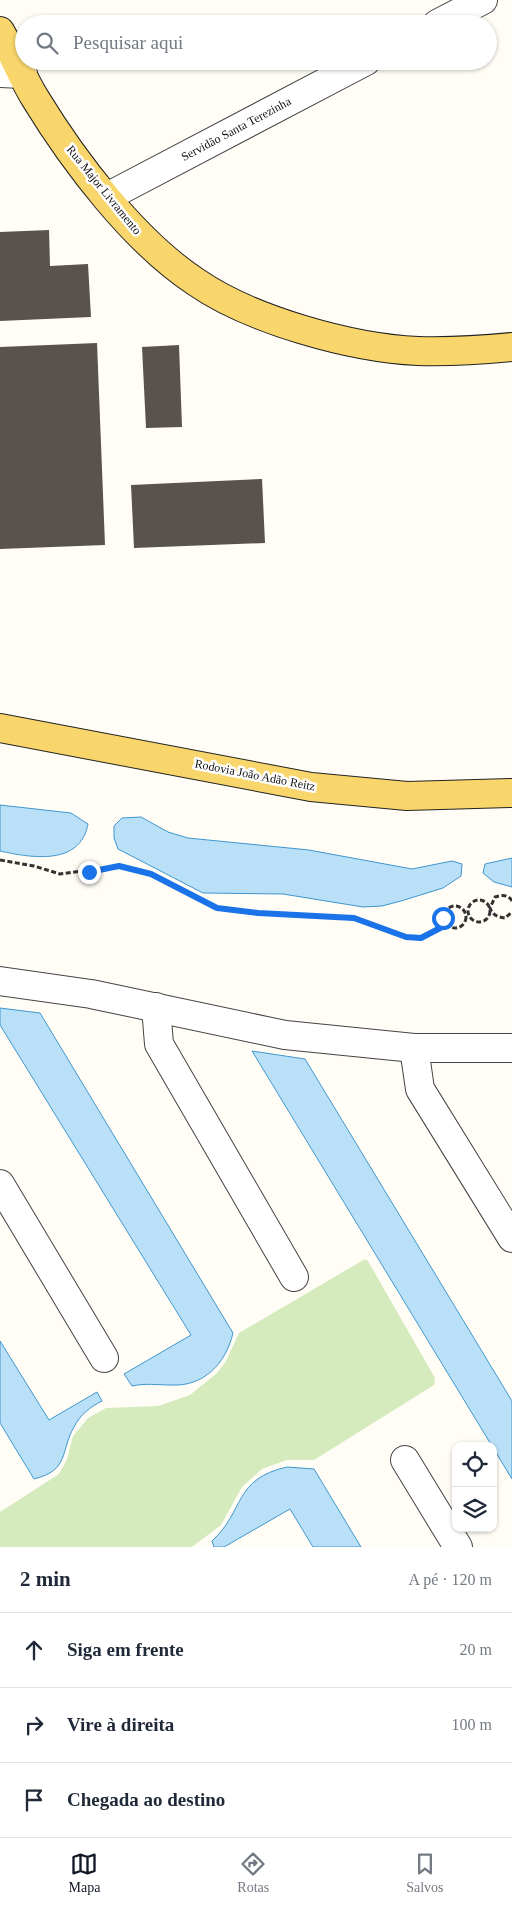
<!DOCTYPE html>
<html lang="pt">
<meta charset="utf-8">
<style>
body{margin:0;font-family:"Times New Roman",serif;background:#f6f6f7;color:#1f2937}
.controls{position:absolute;right:15px;bottom:15px;display:grid;overflow:hidden;border-radius:10px;box-shadow:0 1px 4px #0004}
.controls button{width:45px;height:45px;display:grid;place-items:center;padding:0;border:0;border-bottom:1px solid #e0e1e3;background:#fff;color:#1f2937;font:25px sans-serif}
.stop{position:absolute;width:15px;height:15px;margin:-11px;border:4px solid #1a73e8;border-radius:50%;background:#fff}
.stop.end{background:#1a73e8;border-color:#fff;box-shadow:0 1px 5px #0008}
.list{margin:0;padding:0;list-style:none}
h2{display:flex;justify-content:space-between;align-items:center;height:65px;margin:0;padding:0 20px;font-size:21px}
h2 small{font-size:16px;font-weight:400;color:#747a83}
.list li{display:grid;grid-template-columns:32px 1fr auto;gap:15px;align-items:center;box-sizing:border-box;height:75px;padding:0 20px;border-top:1px solid #e0e1e3}
.list b{display:block;font-size:19px;white-space:nowrap}
.list em{font-size:16px;font-style:normal;color:#747a83}
.icon{flex:none;width:28px;height:28px;fill:none;stroke:currentColor;stroke-width:2;stroke-linecap:round;stroke-linejoin:round}
.map{position:relative;flex:none;width:512px;height:1547px;overflow:hidden}
.search{position:absolute;background:#fff;box-shadow:0 1px 4px #0004;left:15px;right:15px;top:15px;height:55px;display:flex;align-items:center;gap:12px;box-sizing:border-box;padding:0 18px;border-radius:28px;color:#747a83;font-size:19px}
.sheet{height:290px;background:#fff}
nav{display:flex;justify-content:space-around;align-items:center;box-sizing:border-box;height:70px;border-top:1px solid #e0e1e3;background:#fff;font-size:14px;color:#747a83}
nav a{display:grid;justify-items:center;gap:2px}
nav .on{color:#111827}
.map>svg:first-child{display:block}
.green{fill:#d5ebbd}
.water{fill:#b9e0f7;stroke:#3f96cf}
.building{fill:#5a524d}
.lines{fill:none;stroke-linecap:round;stroke-linejoin:round}
.minor-casing{stroke:#444;stroke-width:30}
.major-casing{stroke:#222;stroke-width:30}
.path{stroke:#333;stroke-width:3;stroke-dasharray:5 2.5;stroke-linecap:butt}
.minor{stroke:#fff;stroke-width:28}
.major{stroke:#f9d66b;stroke-width:28}
.route{stroke:#1a73e8;stroke-width:6}
.labels{text-anchor:middle;stroke-width:5;stroke-linejoin:round;paint-order:stroke}
.street-label{font-size:12px;fill:#111;stroke:#fff}
</style>
<div class="map">
<svg width="512" height="1547" viewBox="0 0 512 1547">
<rect width="100%" height="100%" fill="#fffdf5"/>
<polygon class="green" points="365,1259 368,1261 435,1378 434,1385 314,1460 287,1460 262,1469 242,1487 221,1525 192,1547 0,1547 0,1512 59,1474 67,1459 73,1436 88,1418 106,1408 158,1406 190,1395 217,1373 226,1361 239,1333"/>
<g class="water">
<path d="M0,805L71,813L88,824C80,866 32,858 0,851Z"/>
<polygon points="141,817 168,832 188,838 309,850 412,869 452,861 462,864 461,876 443,888 401,901 382,906 363,907 283,894 203,893 118,849 114,838 114,826 122,818"/>
<polygon points="512,858 512,887 494,882 483,873 485,864"/>
<path d="M0,1008L40,1013L233,1333C226,1363 204,1387 171,1385C157,1385 146,1383 132,1386L124,1374L191,1335L0,1025Z"/>
<polygon points="252,1051 305,1059 512,1401 512,1479"/>
<path d="M0,1341L49,1420L97,1392L102,1401C90,1407 80,1415 74,1427C60,1451 70,1470 34,1479L0,1423Z"/>
<path d="M287,1467L314,1469L361,1547H313L290,1509L224,1547H214L212,1541C245,1511 233,1479 287,1467Z"/>
</g>
<g class="building">
<polygon points="49,230 50,266 88,264 91,317 0,321 0,232"/>
<polygon points="97,343 105,545 0,549 0,347"/>
<polygon points="179,345 182,427 146,428 142,347"/>
<polygon points="262,479 265,543 134,548 131,485"/>
</g>
<g class="lines">
<g class="minor-casing">
<g id="minor">
<polyline points="437,24 483,0"/>
<polyline points="0,73 23,74"/>
<polyline points="107,197 366,61"/>
<polyline points="0,981 91,994 285,1035 414,1048 512,1048"/>
<polyline points="156,1007 159,1044 294,1277"/>
<polyline points="414,1048 420,1089 512,1238"/>
<polyline points="0,1184 104,1358"/>
<polyline points="405,1460 458,1547"/>
</g>
</g>
<g class="major-casing">
<g id="major">
<path d="M0,31C13,53 22,77 35,98C74,162 134,241 196,282C251,320 351,348 418,351C449,352 481,350 512,347"/>
<polyline points="0,728 311,787 407,796 512,793"/>
</g>
</g>
<g class="path">
<polyline points="0,860 34,866 60,874 119,866 151,874 217,908 258,913 354,919 406,937 421,938 446,925"/>
<circle cx="479" cy="911" r="11"/>
<path d="M512,901C508,894 501,895 495,897L490,908C493,915 497,917 505,918L512,912"/>
<circle cx="455" cy="917" r="11"/>
</g>
<use href="#minor" class="minor"/>
<use href="#major" class="major"/>
</g>
<g class="lines">
<polyline class="route" points="89,872 119,866 151,874 217,908 258,913 354,918 406,937 421,938 446,925 443,918"/>
</g>
<g class="labels">
<g class="street-label">
<text transform="translate(236 129) rotate(-28)" y="4">Servidão Santa Terezinha</text>
<text transform="translate(104 190) rotate(51)" y="4">Rua Major Livramento</text>
<text transform="translate(255 775) rotate(11)" y="4">Rodovia João Adão Reitz</text>
</g>
</g>
</svg>
<div class="controls">
<button><svg class="icon" aria-label="locate" viewBox="0 0 24 24"><circle cx="12" cy="12" r="6"/><path d="M12 2v4M12 18v4M2 12h4M18 12h4"/></svg></button>
<button><svg class="icon" aria-label="layers" viewBox="0 0 24 24"><path d="M12 4l9 5-9 5-9-5zM3 14l9 5 9-5"/></svg></button>
</div>
<div class="stop" style="left:443px;top:918px"></div>
<div class="stop end" style="left:89px;top:872px"></div>
<div class="search"><svg class="icon" aria-label="search" viewBox="0 0 24 24"><circle cx="10" cy="10" r="6"/><path d="M15 15l6 6"/></svg>Pesquisar aqui</div>
</div>
<section class="sheet">
<h2>2 min<small>A pé · 120 m</small></h2>
<ul class="list">
<li><svg class="icon" aria-label="ahead" viewBox="0 0 24 24"><path d="M12 20V5M6 11l6-6 6 6"/></svg><div><b>Siga em frente</b></div><em>20 m</em></li>
<li><svg class="icon" aria-label="right" viewBox="0 0 24 24"><path d="M7 20v-9h11M14 6l5 5-5 5"/></svg><div><b>Vire à direita</b></div><em>100 m</em></li>
<li><svg class="icon" aria-label="arrive" viewBox="0 0 24 24"><path d="M6 21V4h12l-3 4 3 4H6"/></svg><div><b>Chegada ao destino</b></div></li>
</ul>
</section>
<nav>
<a class="on"><svg class="icon" aria-label="map" viewBox="0 0 24 24"><path d="M3 6l6-2 6 2 6-2v14l-6 2-6-2-6 2zM9 4v14M15 6v14"/></svg>Mapa</a>
<a><svg class="icon" aria-label="directions" viewBox="0 0 24 24"><path d="M12 3l9 9-9 9-9-9zM9 14v-3h6M13 9l2 2-2 2"/></svg>Rotas</a>
<a><svg class="icon" aria-label="saved" viewBox="0 0 24 24"><path d="M7 4h10v16l-5-4-5 4z"/></svg>Salvos</a>
</nav>
